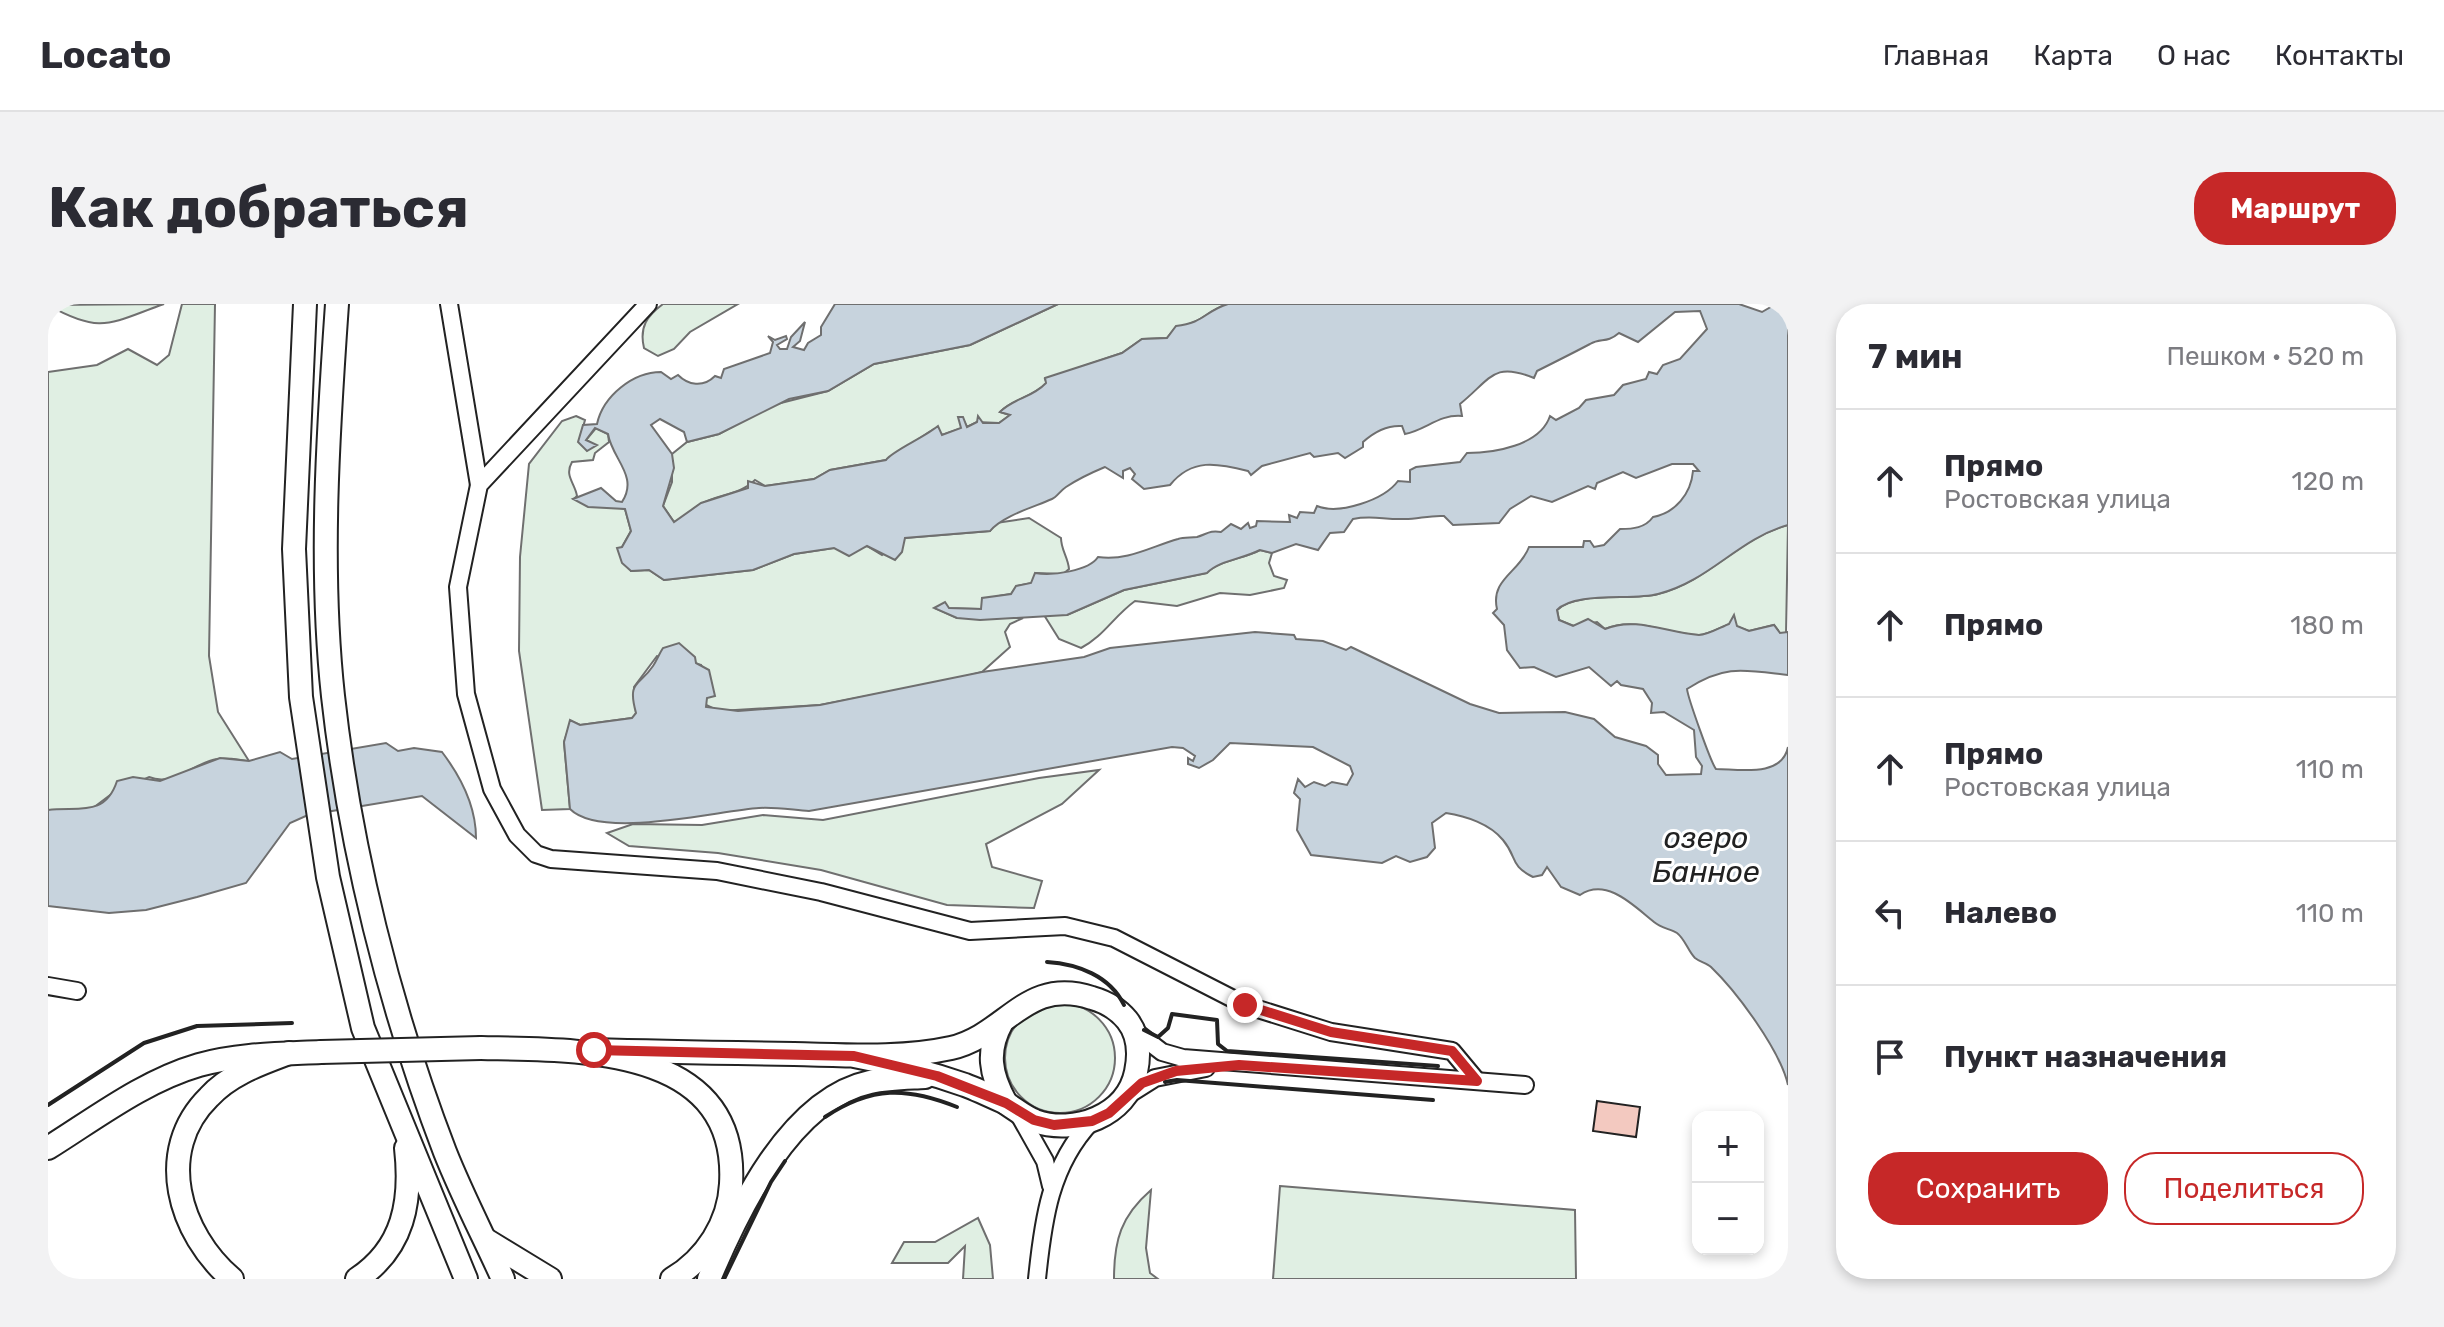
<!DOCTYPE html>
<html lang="ru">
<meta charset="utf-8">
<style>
body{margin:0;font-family:Rubik,sans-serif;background:#f2f2f3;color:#2b2b33}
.controls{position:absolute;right:24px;bottom:24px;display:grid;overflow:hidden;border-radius:16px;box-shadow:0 4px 12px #0003}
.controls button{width:72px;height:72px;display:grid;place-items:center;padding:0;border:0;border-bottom:2px solid #e1e1e2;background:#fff;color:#2b2b33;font:40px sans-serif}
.stop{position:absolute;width:24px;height:24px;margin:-18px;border:6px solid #c62828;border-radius:50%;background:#fff}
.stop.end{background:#c62828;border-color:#fff;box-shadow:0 2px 8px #0008}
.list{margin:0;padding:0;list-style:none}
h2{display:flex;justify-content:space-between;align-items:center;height:104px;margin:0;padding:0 32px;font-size:34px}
h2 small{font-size:26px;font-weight:400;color:#7c7c81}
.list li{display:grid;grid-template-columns:52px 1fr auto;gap:24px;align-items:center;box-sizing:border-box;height:144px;padding:0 32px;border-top:2px solid #e1e1e2}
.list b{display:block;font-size:30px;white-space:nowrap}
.list p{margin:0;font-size:26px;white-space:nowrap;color:#7c7c81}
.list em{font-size:26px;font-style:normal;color:#7c7c81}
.actions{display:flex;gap:16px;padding:24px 32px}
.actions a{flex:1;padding:18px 0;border:2px solid #c62828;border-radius:32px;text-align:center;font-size:28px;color:#c62828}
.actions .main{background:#c62828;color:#fff}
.icon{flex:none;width:44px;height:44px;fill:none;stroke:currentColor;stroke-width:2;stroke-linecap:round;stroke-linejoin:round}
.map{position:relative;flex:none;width:1740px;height:975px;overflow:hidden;border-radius:32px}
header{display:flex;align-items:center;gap:48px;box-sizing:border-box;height:112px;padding:0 40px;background:#fff;border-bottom:2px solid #e1e1e2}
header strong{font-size:38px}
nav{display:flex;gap:44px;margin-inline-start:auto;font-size:28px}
.intro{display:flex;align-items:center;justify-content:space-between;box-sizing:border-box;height:192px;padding:0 48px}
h1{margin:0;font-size:56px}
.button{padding:20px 36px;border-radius:32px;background:#c62828;color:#fff;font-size:28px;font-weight:700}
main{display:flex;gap:48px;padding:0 48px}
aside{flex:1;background:#fff;border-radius:32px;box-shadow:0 4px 12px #0003}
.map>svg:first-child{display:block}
.green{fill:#e0efe3;stroke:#6f6f6f;stroke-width:2}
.water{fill:#c7d3dd;stroke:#6f6f6f;stroke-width:2}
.building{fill:#f3c9c0;stroke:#222;stroke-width:2}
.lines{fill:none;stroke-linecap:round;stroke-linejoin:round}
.minor-casing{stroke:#222;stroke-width:20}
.major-casing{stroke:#222;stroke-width:26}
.minor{stroke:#fff;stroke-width:16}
.major{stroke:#fff;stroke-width:22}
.major-bridge-casing{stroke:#222;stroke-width:26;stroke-linecap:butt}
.major-bridge{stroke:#fff;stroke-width:22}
.wall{stroke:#222;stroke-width:4}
.route{stroke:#c62828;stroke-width:10}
.labels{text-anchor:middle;stroke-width:6;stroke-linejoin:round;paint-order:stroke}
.water-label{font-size:30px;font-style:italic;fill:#222;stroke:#fff}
</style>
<header>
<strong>Locato</strong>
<nav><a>Главная</a><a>Карта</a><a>О нас</a><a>Контакты</a></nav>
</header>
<div class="intro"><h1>Как добраться</h1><a class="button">Маршрут</a></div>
<main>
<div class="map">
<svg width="1740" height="975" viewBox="0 0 1740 975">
<rect width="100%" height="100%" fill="#fff"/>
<g class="green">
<path d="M116,0C62,19 54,31 0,1Z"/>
<path d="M134,0H167L161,352L170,408L201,457C191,456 179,453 169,455C145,459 126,483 101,473L66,488L41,507L0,506V68L49,61L80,45L109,61L121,51Z"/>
<path d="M615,0H690L642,28L626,45L610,52L596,44C591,23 599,12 615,0Z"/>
<path d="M1010,0H1180C1157,7 1156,19 1128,23L1119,34L1094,35L1074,49L997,75L999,79C986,93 963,95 952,108L962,111L951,119L929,118L919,123L916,117L914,124L894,131L886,125L838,156L782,166L766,175L717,182L707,176C692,191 670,190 653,200C643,205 637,215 626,218L615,202L624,178V150L639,138L671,130L721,102L780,87L826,60L922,41Z"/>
<path d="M528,112L537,116L532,134L539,146L547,141L538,136L548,124L560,130L561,138L547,149L545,156L524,158C516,172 527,179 529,192L526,195L577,205L583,227L574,243L583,267L601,266L616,276L705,266L746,250L786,244L819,242L834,251L856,234L942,227L948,219L981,214L1013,234C1013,246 1020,253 1021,265L1015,270L988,269L984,279L969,282L963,290L951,292L933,305L887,304L909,314H975L962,320L957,328L962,343L934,368L903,376L772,401L671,407L656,400L664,382L653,361L609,352L586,383L588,409L584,414L532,421L523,417L516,438L522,505L494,506L471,347L472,253L481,160L514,117Z"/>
<path d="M1740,221L1738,330L1732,329L1726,321L1701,327L1682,320C1673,323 1660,331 1651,331C1619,330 1587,312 1557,325L1549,318L1526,322L1511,316L1509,306C1528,287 1584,297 1610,290C1660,278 1690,234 1740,221Z"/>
<path d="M1212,246L1224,249L1221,259L1226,272L1239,276L1236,284L1202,291L1172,289L1129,302L1087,297C1066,312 1055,333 1033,344L1011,335L996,311H1019L1076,286L1158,269C1172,256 1195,255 1212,246Z"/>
<polygon points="1051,466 1014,500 938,540 944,563 994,577 986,604 899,601 773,566 670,549 581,542 559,529 585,520 654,521 715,511 775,516 991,474"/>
<circle cx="1012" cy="754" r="55"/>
<polygon points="1232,882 1527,906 1528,975 1225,975"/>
<path d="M1103,886L1098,944L1102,969L1110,975H1066C1066,936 1073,912 1103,886Z"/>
<polygon points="930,914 942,941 945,975 915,975 917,942 900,959 844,959 856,938 887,938"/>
</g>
<g class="water">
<path d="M787,0H1010L922,41L826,60L780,87L741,95L671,130L639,138L636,128L612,115L603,121L624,150L626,164L615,202L626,218L653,199L700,184V177L717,182L766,175L782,166L838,156C844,147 877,133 890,122L894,131L913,124L910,113H915L919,123L929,118L930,112L935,119H951L962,111L952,108C966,94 984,94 998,79L997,74L1074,49L1094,35L1119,34L1128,22C1156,19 1157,7 1180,0H1691L1714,8L1728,0H1740V221C1690,235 1662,277 1610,290C1585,297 1527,287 1509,306L1511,316L1525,322L1540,315L1557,325C1588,312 1619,329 1651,331C1660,331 1673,323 1681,320L1686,311L1689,322L1701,327L1726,321L1732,329L1740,328V371C1697,366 1677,360 1639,385C1640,394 1663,459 1668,465C1690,465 1734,474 1740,443V781C1732,746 1689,688 1663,663C1659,659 1652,658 1647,654C1640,647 1637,635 1629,629C1622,625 1613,624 1606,618C1586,602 1559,573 1532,591L1513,583L1499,563L1494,571L1485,573C1461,561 1470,554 1455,536C1442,520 1418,512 1398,509L1384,519L1387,544L1379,553L1362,558L1348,552L1334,559L1263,551L1249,526L1252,495L1246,489L1250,475L1257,483L1266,478L1277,482L1284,478L1299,481L1305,470L1302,462L1265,443L1182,439L1165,456L1151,464L1140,460V454L1145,457L1147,452L1135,444L1124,443L761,507C745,506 728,503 711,504C668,507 553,536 522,505L516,438L522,416L532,421L584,414L588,409C579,376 591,383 605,362C609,356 611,350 615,344L631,339L647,353L648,359L661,366L667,392L659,394L658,403L690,407L772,401L934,368L1036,353L1062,344L1207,328L1246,331L1248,335L1275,337L1298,346L1303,343L1422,400L1451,409L1517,408L1546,415L1567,433L1598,442L1610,451V460L1618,471L1653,470L1654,462L1648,453L1646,426L1616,408L1603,409L1604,399L1595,385L1573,381L1569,377L1563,382L1541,363L1508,373L1486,363L1472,364L1459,346L1456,321L1445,309L1449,305C1442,275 1472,268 1481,243H1535L1536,237H1542L1546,243L1556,241L1572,225C1585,225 1597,224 1605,213C1627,209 1643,190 1645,167H1651L1645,160H1624L1588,174L1575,168L1549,179L1547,185L1540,182L1504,198L1483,192L1462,205L1451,219L1405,221L1396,212C1382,211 1370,215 1357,215C1337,216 1324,211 1305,215L1296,228L1282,229L1270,246L1248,240L1224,249L1212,246C1195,255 1172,256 1159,269L1076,286L1019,311L932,316L909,314L886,304L897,298L901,304L933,305L934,294L963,290L968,282L983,279L987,269C1004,272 1041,267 1050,253C1080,257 1102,243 1130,235C1136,233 1143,234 1149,233C1159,230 1162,226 1173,228L1183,220L1193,225L1200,219L1202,224L1208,222L1209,217L1242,218L1241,211L1249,214L1252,208L1266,209L1269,202C1291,211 1336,196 1350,177L1362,178V166L1368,163L1412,158L1419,149C1445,149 1492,142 1502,112L1508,116L1531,104L1538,96L1566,91L1575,81L1598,75L1601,68L1609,70L1615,61L1632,55L1659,25L1652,7L1627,8L1590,38L1571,29C1558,40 1553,33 1542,40C1525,49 1507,58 1489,67L1486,74C1445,57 1443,75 1412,100L1414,112C1391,110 1378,126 1357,130L1354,122C1339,121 1326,128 1315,138V143L1297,154L1290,149L1266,153L1262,149L1214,162L1203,171L1200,167C1169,159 1144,154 1122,181L1096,185L1084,175L1087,170L1082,164L1075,167V174L1057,163C1045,168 1027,177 1018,183C1012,187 1009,193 1004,195C986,203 954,212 942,227L857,234L854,248L847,256L819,242L801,252L786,244L746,250L705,266L616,276L601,266L583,267L574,259L569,244L574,243L583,227L577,205L540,203L525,195L553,184L568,197L574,198C591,172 564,155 560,130L547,124L538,136L549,141L539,147L530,138L535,121L549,120C555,92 585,68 613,68L623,75L630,71C640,81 655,84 667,72L673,74L676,65L722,49L725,38L720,32L727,36L738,32L739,35L729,41L732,45H739L743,33L757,18L752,37L745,43L756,46L760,39L773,31V23Z"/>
<path d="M338,439L350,447L366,444L394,448C413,473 428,503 428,534L374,492L260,511L242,519L198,579L149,593L98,606L61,609L0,602V506C29,502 57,514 69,477L85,473L112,477L172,454L201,457L232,448L244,455Z"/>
</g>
<polygon class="building" points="1549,797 1592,803 1588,833 1545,827"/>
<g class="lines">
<g class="minor-casing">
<g id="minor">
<polyline points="401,0 431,181"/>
<polyline points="600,0 431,181 410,283 418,390 444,485 469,531 488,550 503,555 669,567 773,588 922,627 1017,622 1066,634 1197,701 1283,728 1404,747 1429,777"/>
<polyline points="0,682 29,687"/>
<polyline points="1088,728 1114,748 1135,754 1477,781"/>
<polyline points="1080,791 1107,774 1158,764"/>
<polyline points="970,809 997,857 1003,882"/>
<path d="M989,975C995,916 1002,861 1044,817"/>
</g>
</g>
<g class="major-casing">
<g id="major">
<polyline points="257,0 246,245 253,393 280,573 315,724 418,975"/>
<path d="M289,0C280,128 271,264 285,392C302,545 342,705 397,848C414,891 436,933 455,975"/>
<path d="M954,718C938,747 942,770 958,799"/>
<path d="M433,744C527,746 691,740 683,880C681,919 658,955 624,975"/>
<path d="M546,746C613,748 679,749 746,750C797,751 853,755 903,744C959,731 978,672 1044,694C1058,698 1070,705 1079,716C1091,731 1092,749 1088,768C1079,812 1026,831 987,817C975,812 966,804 956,798C943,792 930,786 917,781C880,768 844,759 806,752"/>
<path d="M0,844C48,814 96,777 151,761C190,750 232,750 273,748"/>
<polyline points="438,936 502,975"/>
<path d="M184,975C131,930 106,847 161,793C182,770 212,760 241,749"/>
<path d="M309,975C356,944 364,897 358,844"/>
<path d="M661,975C690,906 742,795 822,778C840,774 859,774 877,773"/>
</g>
</g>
<use href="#minor" class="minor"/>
<use href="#major" class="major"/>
<g class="major-bridge-casing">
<polyline id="major-bridge" points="273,748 433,744"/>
</g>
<use href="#major-bridge" class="major-bridge"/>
<g class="wall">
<path d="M999,658C1030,660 1062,672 1076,701"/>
<polyline points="1096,726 1110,733 1120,724 1124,710 1169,716 1170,740 1179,747 1390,762"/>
<polyline points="1117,778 1129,776 1385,796"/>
<polyline points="0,801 96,739 149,722 244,719"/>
<path d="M777,813C824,782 859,783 909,803"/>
<polyline points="676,975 723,878 737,857"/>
</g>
</g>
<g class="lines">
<polyline class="route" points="546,746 806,752 889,772 958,799 986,816 1006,821 1044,817 1061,809 1094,779 1128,767 1191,761 1429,777 1404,747 1283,728 1197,701"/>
</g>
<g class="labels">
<g class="water-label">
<text x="1658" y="544">озеро<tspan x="1658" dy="34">Банное</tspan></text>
</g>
</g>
</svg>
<div class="controls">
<button>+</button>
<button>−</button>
</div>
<div class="stop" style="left:546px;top:746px"></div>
<div class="stop end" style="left:1197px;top:701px"></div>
</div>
<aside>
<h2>7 мин<small>Пешком · 520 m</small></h2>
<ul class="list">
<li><svg class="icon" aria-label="ahead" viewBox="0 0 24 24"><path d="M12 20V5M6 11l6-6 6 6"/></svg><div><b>Прямо</b><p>Ростовская улица</p></div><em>120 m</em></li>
<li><svg class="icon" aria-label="ahead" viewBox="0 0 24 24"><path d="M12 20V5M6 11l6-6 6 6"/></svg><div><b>Прямо</b></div><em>180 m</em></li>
<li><svg class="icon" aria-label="ahead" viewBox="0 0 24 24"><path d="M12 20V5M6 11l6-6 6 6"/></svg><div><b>Прямо</b><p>Ростовская улица</p></div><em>110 m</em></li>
<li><svg class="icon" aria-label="left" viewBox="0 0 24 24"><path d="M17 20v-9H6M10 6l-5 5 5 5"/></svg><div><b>Налево</b></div><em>110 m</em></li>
<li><svg class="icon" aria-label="arrive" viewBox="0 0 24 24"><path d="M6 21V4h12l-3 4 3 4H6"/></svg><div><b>Пункт назначения</b></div></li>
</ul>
<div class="actions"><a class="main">Сохранить</a><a>Поделиться</a></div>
</aside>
</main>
